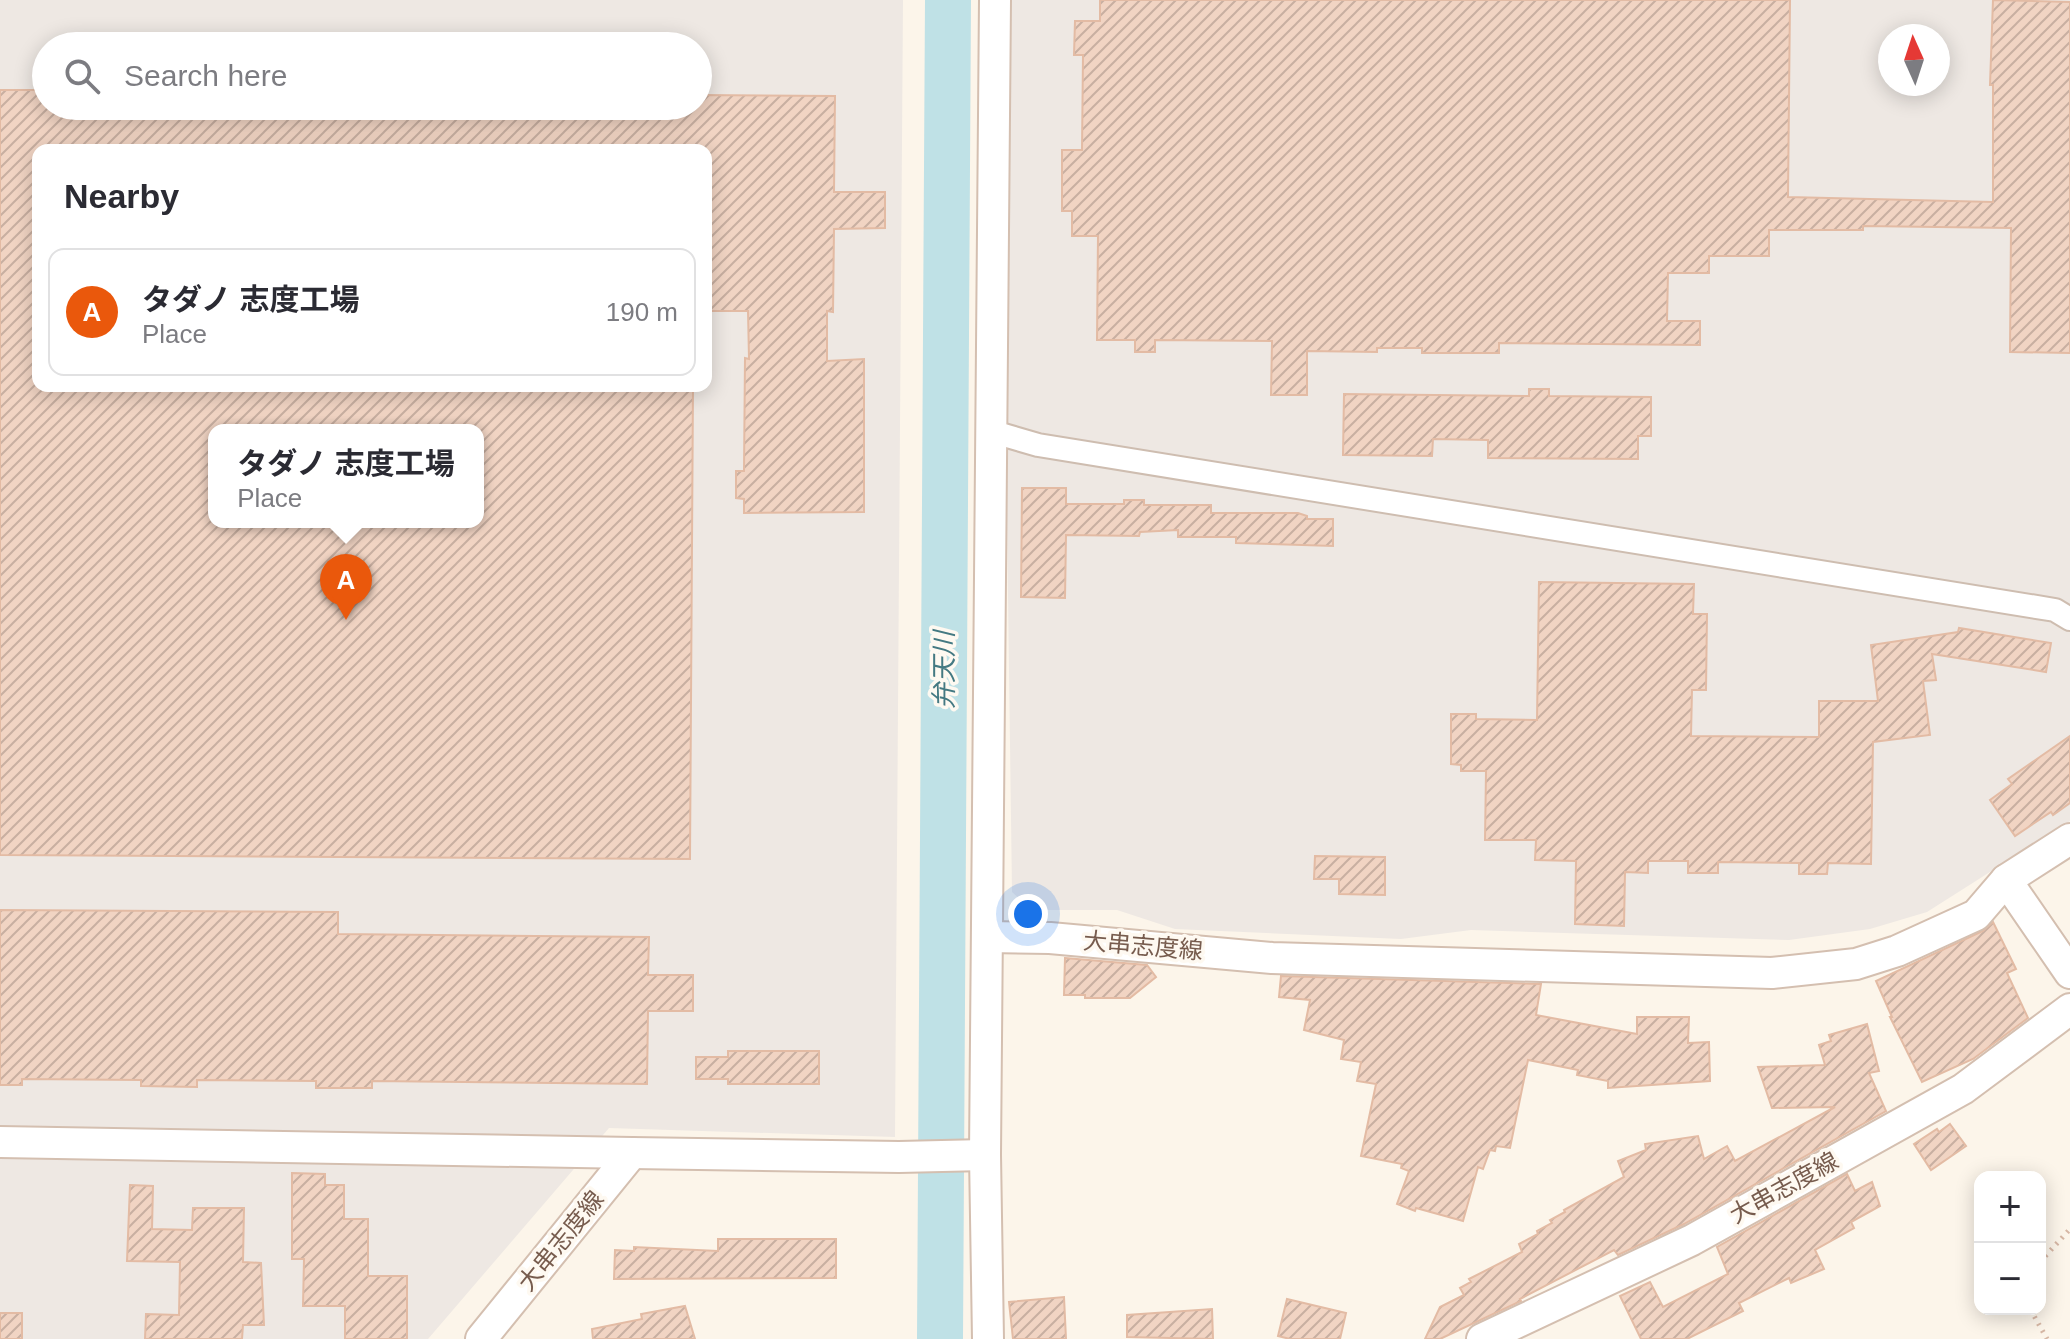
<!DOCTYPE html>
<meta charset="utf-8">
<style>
body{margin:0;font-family:Helvetica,"Noto Sans JP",sans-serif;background:#f2f2f3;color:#2b2b33}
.controls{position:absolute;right:24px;bottom:24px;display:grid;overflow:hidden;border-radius:16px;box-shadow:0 4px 20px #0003}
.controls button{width:72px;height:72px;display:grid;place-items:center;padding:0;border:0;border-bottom:2px solid #e1e1e2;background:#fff;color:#2b2b33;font:40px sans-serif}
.compass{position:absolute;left:1878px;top:24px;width:72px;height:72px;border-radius:50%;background:#fff;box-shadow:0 4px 20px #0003;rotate:357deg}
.you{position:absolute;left:1028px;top:914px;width:28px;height:28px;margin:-20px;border:6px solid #fff;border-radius:50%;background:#1a73e8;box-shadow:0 0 0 12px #1a73e833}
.badge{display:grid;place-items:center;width:52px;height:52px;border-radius:50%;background:#ea580c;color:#fff;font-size:26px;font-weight:700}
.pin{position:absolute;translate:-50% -66px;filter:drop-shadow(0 2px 4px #0008)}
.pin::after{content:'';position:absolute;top:42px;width:28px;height:24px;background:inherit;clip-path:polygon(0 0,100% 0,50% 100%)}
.popup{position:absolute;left:208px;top:424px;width:276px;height:104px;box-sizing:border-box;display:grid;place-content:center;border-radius:16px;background:#fff;filter:drop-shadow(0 2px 6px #0005);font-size:26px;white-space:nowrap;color:#7c7c81}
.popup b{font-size:30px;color:#2b2b33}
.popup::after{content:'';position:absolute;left:50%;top:100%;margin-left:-16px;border:16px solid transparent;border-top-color:#fff}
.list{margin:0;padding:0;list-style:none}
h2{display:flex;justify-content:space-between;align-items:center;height:104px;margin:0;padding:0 32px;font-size:34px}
h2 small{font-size:26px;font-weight:400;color:#7c7c81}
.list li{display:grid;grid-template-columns:52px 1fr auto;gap:24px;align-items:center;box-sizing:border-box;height:128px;margin:0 16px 16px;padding:0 16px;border:2px solid #e1e1e2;border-radius:16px}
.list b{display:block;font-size:30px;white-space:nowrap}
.list p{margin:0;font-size:26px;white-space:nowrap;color:#7c7c81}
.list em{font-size:26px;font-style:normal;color:#7c7c81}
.icon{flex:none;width:44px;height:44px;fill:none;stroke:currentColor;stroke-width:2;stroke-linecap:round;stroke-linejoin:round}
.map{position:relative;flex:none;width:2070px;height:1339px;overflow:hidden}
.search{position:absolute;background:#fff;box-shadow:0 4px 20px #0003;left:32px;top:32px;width:680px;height:88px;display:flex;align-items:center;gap:20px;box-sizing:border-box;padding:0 28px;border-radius:44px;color:#7c7c81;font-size:30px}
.panel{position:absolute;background:#fff;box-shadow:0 4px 20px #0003;left:32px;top:144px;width:680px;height:248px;border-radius:16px}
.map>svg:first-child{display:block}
.industrial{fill:#eee8e3;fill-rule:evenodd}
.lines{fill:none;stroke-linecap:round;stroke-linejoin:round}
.river{stroke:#bfe1e6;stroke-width:46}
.building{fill:url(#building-hatch);stroke:#e3bba4;stroke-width:2;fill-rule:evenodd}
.street-casing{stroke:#cebdb0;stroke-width:26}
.secondary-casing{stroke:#d4bfb0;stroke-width:34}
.path{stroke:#d6b7a5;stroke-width:5;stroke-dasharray:2 6;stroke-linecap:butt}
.street{stroke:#fff;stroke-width:22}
.secondary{stroke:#fff;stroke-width:30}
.labels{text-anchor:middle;stroke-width:7;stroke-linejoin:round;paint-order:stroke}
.street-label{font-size:24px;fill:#775c4e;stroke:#fef9f1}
.water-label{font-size:26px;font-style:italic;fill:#447982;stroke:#fef9f1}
</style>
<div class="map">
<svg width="2070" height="1339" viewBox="0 0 2070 1339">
<defs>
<pattern id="building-hatch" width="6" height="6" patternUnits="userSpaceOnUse" patternTransform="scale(2)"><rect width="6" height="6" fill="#f1d4c3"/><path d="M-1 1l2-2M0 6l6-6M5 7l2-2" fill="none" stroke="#c8afa1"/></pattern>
</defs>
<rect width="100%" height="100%" fill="#fcf5ea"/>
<g class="industrial">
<path d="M0,0H903L895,1137L609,1128L428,1339H0ZM46,46H698V106H46ZM38,150H706V386H38ZM214,430H478V522H214Z"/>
<path d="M1000,0H2070V821L1927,912L1870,929L1789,940L1471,930L1401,939L1175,929L1117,910H1032L1012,892ZM1890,36H1938V84H1890Z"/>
</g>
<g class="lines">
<polyline class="river" points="940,1339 948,0"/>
</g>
<g class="building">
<polygon points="1100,0 1790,0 1788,197 1993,202 1993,85 1990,85 1993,0 2070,2 2070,353 2010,352 2011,228 1863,226 1863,230 1769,230 1769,256 1709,256 1709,273 1668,273 1667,321 1700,321 1700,345 1499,343 1499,353 1422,353 1422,348 1377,348 1377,352 1307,351 1307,395 1271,395 1272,341 1155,340 1155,352 1135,352 1135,340 1097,340 1098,236 1072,236 1072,211 1062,211 1062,150 1082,150 1083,55 1074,55 1075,21 1100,21"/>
<path d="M0,90H46V106H698V95L835,96L834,192H885V228L834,229L833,312L827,311V361L864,359V512L744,513V499L736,498V471H744L745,358L749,359L748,311H706V150H38V386H693L690,859L0,855ZM214,430H478V522H214Z"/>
<polygon points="1529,389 1549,389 1549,396 1651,397 1651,436 1638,436 1638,459 1488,458 1488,440 1433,439 1432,456 1343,455 1344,394 1529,396"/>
<polygon points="1022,488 1066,488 1066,504 1124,504 1124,500 1144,500 1144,505 1211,505 1211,513 1298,513 1307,516 1307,519 1333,519 1333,546 1236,543 1236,537 1178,537 1178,530 1140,532 1139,536 1066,535 1065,598 1021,597"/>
<polygon points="1539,582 1694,584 1693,614 1707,614 1706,690 1692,690 1691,736 1819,737 1819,701 1878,701 1871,645 1958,632 1959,628 2051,643 2046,672 1932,654 1936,680 1923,681 1930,735 1873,742 1871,864 1828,863 1827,874 1799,874 1799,863 1718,862 1718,873 1688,873 1688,861 1648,861 1648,873 1625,872 1624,926 1575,924 1576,861 1535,860 1536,840 1485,840 1486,771 1461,771 1461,765 1451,764 1451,714 1476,714 1476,719 1537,720"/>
<polygon points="2070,736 2070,803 2053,815 2051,812 2015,836 1990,800 2012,784 2008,779"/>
<polygon points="1315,856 1385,857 1385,895 1339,894 1339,879 1314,879"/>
<polygon points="0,910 338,912 338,934 649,937 648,975 693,975 693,1011 648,1011 647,1084 372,1081 372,1088 316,1088 316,1081 197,1080 197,1087 141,1086 141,1080 22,1079 22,1085 0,1085"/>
<polygon points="1993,922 2016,969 2007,973 2028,1018 1973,1059 1922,1082 1890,1017 1892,1017 1876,981 1983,931"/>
<polygon points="1065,958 1147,965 1156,977 1130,998 1085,998 1085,995 1064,995"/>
<polygon points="1281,976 1541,984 1536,1015 1637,1034 1637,1017 1689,1017 1688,1043 1709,1042 1710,1081 1608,1088 1608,1081 1577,1075 1578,1070 1528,1060 1510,1148 1496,1146 1495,1151 1490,1150 1483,1169 1478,1167 1463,1221 1416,1208 1415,1211 1397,1204 1409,1171 1401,1168 1402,1164 1361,1156 1376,1084 1357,1081 1361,1062 1341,1059 1344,1040 1304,1030 1310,1000 1279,997"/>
<polygon points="1867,1024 1879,1071 1869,1073 1886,1111 1684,1224 1618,1255 1614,1250 1520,1299 1521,1301 1440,1339 1425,1339 1440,1307 1464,1295 1460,1288 1471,1282 1469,1279 1522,1252 1519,1244 1538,1234 1537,1231 1552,1223 1550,1220 1565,1212 1564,1210 1624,1177 1618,1161 1646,1150 1645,1144 1698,1136 1704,1159 1727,1146 1735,1161 1835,1107 1772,1108 1758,1067 1825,1065 1819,1045 1831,1041 1829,1035"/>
<polygon points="728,1051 819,1051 819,1084 728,1084 728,1079 696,1079 696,1057 728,1057"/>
<polygon points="1950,1124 1966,1146 1931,1170 1914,1144 1937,1129 1939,1132"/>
<polygon points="292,1173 325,1174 325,1185 344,1185 344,1219 368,1219 368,1276 407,1276 407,1339 345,1339 345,1306 303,1306 304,1259 292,1259"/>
<polygon points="1847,1174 1855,1191 1872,1182 1880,1206 1851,1222 1854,1228 1815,1250 1824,1269 1791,1283 1789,1278 1739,1303 1743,1311 1687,1339 1641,1339 1620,1296 1650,1282 1663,1307 1728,1274 1717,1247"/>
<polygon points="130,1185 153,1186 152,1229 192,1230 193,1208 244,1208 243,1262 261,1263 264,1325 243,1325 242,1339 145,1339 146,1314 179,1315 180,1262 127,1261"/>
<polygon points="718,1239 836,1239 836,1278 614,1279 615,1250 634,1251 634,1247 718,1251"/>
<polygon points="1064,1297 1066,1339 1013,1339 1009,1302"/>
<polygon points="1287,1299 1346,1313 1340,1339 1290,1339 1278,1336"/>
<polygon points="685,1306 695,1339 593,1339 592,1329 642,1319 641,1314"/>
<polygon points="1212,1309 1213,1339 1127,1337 1127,1315"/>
<rect x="0" y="1313" width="22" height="26"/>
</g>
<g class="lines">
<g class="street-casing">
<polyline id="street" points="990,431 1038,445 2055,610 2070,619"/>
</g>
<g class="secondary-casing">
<g id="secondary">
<polyline points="2006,880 2070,973"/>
<polyline points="987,937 1050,938 1272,958 1772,973 1856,964 1897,951 1976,915 2006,880 2070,839"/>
<polyline points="0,1142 632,1153 899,1157 985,1155"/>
<polyline points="481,1339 632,1153"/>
<polyline points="988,1339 985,1155 995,0"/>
<polyline points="1482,1339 1692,1240 1963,1089 2070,1009"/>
</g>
</g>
<g class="path">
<polyline points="2040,1262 2070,1229"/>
<polyline points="2033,1309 2033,1314 2047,1339"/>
</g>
<use href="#street" class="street"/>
<use href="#secondary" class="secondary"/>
</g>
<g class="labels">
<g class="street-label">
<text transform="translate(1143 946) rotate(5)" y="8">大串志度線</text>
<text transform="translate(1784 1188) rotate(-29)" y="8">大串志度線</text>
<text transform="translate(561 1241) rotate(-51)" y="8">大串志度線</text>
</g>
<g class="water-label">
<text transform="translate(944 670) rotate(-90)" y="9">弁天川</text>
</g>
</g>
</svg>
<div class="controls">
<button>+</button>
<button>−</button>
</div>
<svg class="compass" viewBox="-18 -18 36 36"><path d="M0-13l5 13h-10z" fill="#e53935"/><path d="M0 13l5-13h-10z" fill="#7c7c81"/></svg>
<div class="you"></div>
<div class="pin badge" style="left:346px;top:620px">A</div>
<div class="popup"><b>タダノ 志度工場</b>Place</div>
<div class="search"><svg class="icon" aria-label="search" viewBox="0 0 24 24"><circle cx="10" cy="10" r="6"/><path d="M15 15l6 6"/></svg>Search here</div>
<section class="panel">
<h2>Nearby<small></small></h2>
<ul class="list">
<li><span class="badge">A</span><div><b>タダノ 志度工場</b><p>Place</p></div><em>190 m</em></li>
</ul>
</section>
</div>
